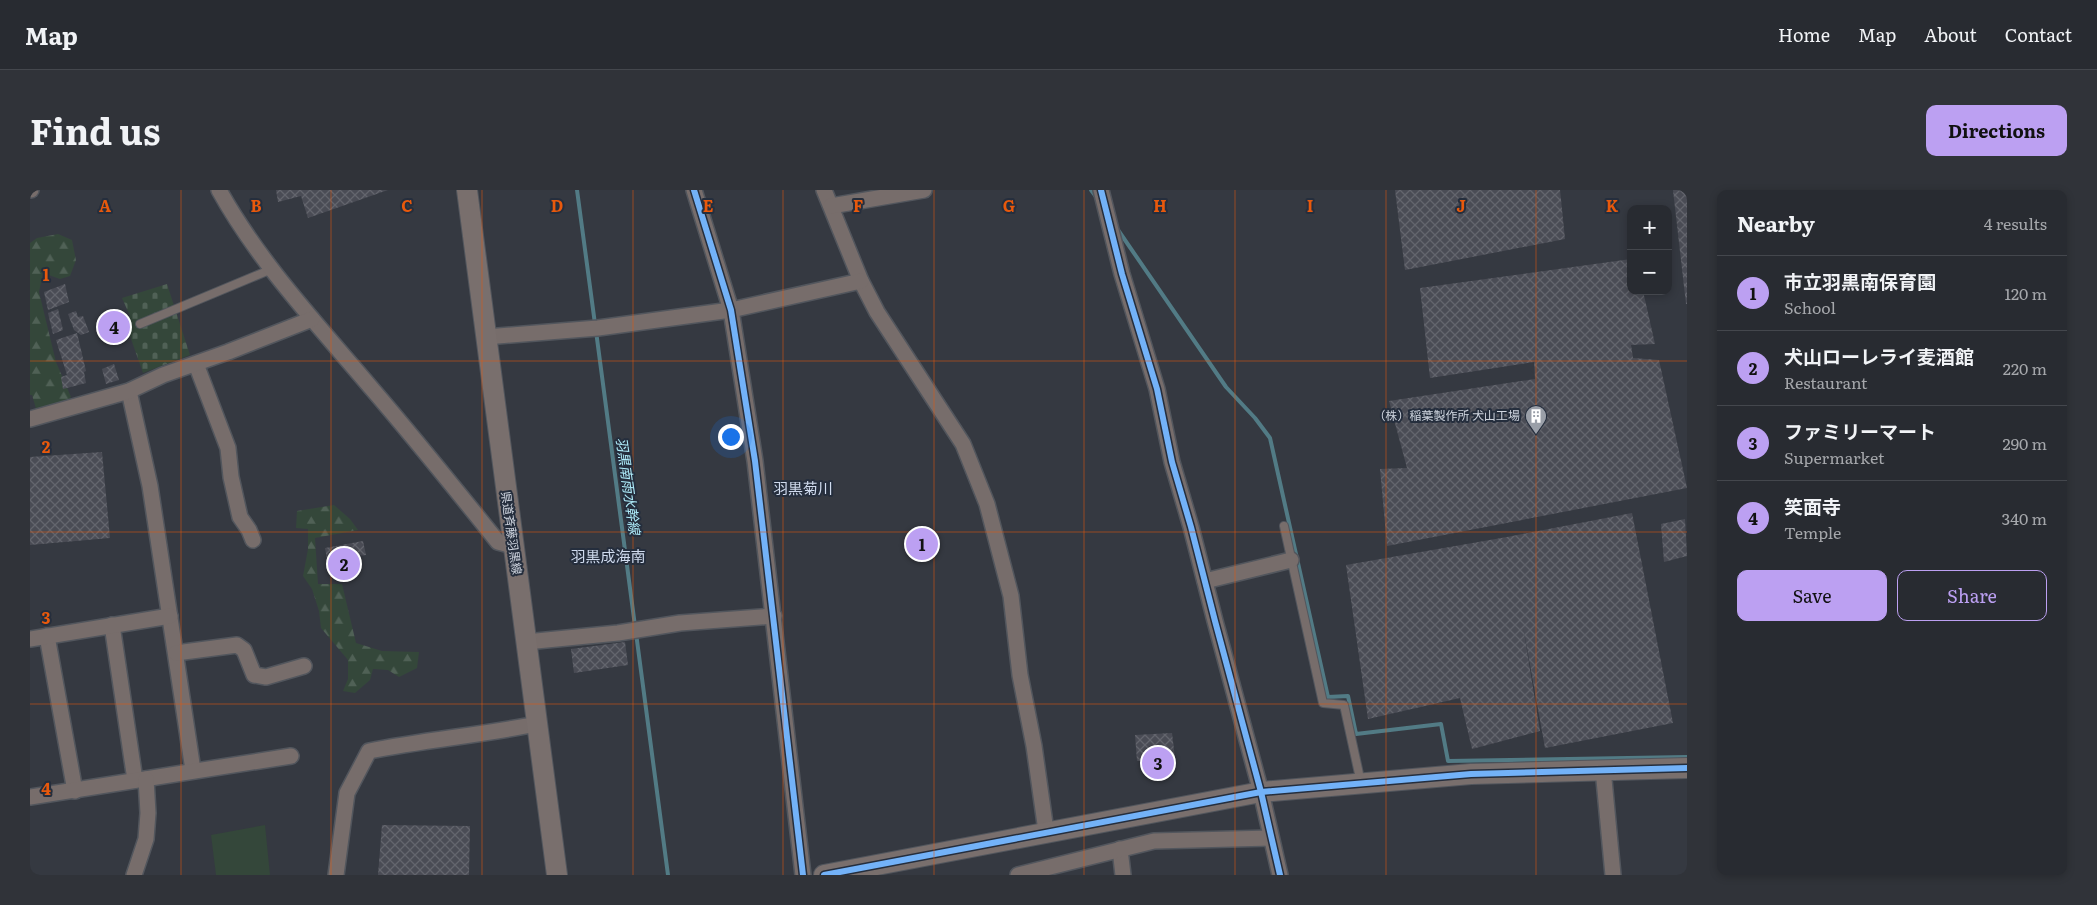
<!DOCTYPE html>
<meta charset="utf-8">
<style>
body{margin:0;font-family:Literata,"Noto Sans JP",serif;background:#303339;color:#f1f3f6}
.controls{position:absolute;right:15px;top:15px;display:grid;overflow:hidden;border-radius:10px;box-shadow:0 2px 8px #0003}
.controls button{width:45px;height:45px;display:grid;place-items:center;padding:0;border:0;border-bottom:1px solid #44474d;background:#282b31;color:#f1f3f6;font:25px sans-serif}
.you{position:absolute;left:700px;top:246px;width:18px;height:18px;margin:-12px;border:4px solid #fff;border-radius:50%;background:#1a73e8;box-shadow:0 0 0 8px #1a73e833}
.badge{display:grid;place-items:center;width:32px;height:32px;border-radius:50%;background:#bca0f2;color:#111;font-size:16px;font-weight:700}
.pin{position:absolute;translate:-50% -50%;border:2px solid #fff;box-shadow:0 1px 5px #0006}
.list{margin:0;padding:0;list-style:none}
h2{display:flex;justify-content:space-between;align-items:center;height:65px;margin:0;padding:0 20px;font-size:21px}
h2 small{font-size:16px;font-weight:400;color:#a5a7ab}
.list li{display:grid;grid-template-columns:32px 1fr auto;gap:15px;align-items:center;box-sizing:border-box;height:75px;padding:0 20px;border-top:1px solid #44474d}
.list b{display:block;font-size:19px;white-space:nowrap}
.list p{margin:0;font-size:16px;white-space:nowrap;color:#a5a7ab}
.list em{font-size:16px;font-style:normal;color:#a5a7ab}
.actions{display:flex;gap:10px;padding:15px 20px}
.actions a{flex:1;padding:11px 0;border:1px solid #bca0f2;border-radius:10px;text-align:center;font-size:18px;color:#bca0f2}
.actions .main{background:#bca0f2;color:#111}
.map{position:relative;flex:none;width:1657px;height:685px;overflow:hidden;border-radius:10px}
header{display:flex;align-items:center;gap:30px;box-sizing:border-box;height:70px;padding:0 25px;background:#282b31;border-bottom:1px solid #44474d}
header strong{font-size:24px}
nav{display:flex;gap:28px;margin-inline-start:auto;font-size:18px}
.intro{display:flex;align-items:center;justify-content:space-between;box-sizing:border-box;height:120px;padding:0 30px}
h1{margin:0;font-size:35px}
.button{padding:12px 22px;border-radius:10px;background:#bca0f2;color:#111;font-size:18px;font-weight:700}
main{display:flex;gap:30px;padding:0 30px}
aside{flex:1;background:#282b31;border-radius:10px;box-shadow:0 2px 8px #0003}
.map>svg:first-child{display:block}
.green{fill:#34473a}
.forest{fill:url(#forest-firs)}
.cemetery{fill:url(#cemetery-stones)}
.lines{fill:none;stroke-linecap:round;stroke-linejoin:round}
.stream{stroke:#527b85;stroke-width:4}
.building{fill:url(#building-cross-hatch)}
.lane-casing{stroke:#52565d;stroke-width:10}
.street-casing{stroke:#52565d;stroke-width:18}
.secondary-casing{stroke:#52565d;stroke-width:22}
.lane{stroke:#776d6b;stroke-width:8}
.street{stroke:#776d6b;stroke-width:15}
.secondary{stroke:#796f6d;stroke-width:20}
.cycleway-casing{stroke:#252e3d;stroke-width:9}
.cycleway{stroke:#73b2f8;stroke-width:6}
.grid{fill:none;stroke:#e8590c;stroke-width:1;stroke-opacity:0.55}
.labels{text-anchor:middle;stroke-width:4;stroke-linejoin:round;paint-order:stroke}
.poi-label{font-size:12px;fill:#d0d6e0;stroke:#252e3d;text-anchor:end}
.street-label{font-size:12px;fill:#d0d6e0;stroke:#252e3d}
.water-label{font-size:14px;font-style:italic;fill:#afedfb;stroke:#252e3d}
.quarter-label{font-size:15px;fill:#d0dbee;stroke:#252e3d}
.grid-label{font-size:16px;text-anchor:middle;font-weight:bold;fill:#e8590c;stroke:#252e3d;stroke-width:4;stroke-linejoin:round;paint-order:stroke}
</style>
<header>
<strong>Map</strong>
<nav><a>Home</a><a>Map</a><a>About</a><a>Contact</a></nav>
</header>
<div class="intro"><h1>Find us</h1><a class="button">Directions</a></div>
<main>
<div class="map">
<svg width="1657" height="685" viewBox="0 0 1657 685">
<defs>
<pattern id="forest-firs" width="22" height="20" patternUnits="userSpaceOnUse" patternTransform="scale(1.25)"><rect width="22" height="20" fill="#34473a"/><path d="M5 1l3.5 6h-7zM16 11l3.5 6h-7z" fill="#506156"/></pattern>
<pattern id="cemetery-stones" width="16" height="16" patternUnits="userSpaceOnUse" patternTransform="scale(1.25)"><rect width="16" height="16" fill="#34473a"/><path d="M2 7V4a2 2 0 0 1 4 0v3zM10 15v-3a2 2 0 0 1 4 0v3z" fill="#506156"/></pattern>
<pattern id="building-cross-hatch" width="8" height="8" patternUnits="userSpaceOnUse" patternTransform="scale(1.25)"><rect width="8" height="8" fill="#4a4c55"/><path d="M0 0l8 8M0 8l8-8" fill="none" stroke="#63656d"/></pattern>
</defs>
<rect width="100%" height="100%" fill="#353941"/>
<polygon class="green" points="235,635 240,685 186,685 181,645"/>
<g class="forest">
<polygon points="28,44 42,50 46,70 40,86 30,89 13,83 9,102 26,172 41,207 33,216 7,222 2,205 0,205 0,53 7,48"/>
<polygon points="304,315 320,329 328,340 285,348 288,394 312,394 326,453 352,461 389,462 387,478 369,487 358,480 343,479 340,490 325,503 313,501 318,489 318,470 291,438 289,421 282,399 273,386 278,359 278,339 266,338 267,321"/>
</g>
<polygon class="cemetery" points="137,94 160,165 113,183 94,129 100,126 92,108"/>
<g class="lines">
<g class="stream">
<polyline points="547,0 565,134"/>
<polyline points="1061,0 1067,8"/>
<polyline points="1086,37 1196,197 1225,228 1240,248 1298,507 1318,506 1326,544 1411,534 1418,571 1657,567"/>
<polyline points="566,141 605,436"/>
<polyline points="606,443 638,685"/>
</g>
</g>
<g class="building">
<polygon points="246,0 358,0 278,28 271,6 248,12"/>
<polygon points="1365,0 1530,0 1535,49 1375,80"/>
<polygon points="1643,0 1657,0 1657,114 1656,114"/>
<polygon points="1601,69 1601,101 1613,101 1625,154 1601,155 1603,168 1629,170 1657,298 1357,356 1350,279 1377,278 1359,211 1505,189 1504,172 1400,188 1390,98"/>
<polygon points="35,94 39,112 18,120 14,102"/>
<polygon points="28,119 33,140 23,144 18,123"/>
<polygon points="46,121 48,127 53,126 59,142 51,145 44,140 38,124"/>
<polygon points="47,143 56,181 54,182 56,193 33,199 31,187 37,185 26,150"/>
<polygon points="84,174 89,190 76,194 72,179"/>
<polygon points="72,262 80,348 0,355 0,267"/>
<polygon points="1602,323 1643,533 1515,558 1493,436 1510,541 1442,559 1430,508 1338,529 1316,375 1477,347"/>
<polygon points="1655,329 1657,366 1634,372 1631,334"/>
<polygon points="333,351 336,365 328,366 331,382 300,387 295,358"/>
<polygon points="595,452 598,475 544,483 541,459"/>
<polygon points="1142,543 1145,568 1107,571 1105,545"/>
<polygon points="352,635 440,636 439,685 348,685"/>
</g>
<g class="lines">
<g class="lane-casing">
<g id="lane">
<polyline points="110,134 242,79"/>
<polyline points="1254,336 1293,513 1314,515 1331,593"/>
</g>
</g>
<g class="street-casing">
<g id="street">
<polyline points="0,0 1,0"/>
<path d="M189,0C230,74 289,136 343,200C386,250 427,301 468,352L483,356"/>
<polyline points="664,0 701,120 725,271 773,685"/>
<polyline points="794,0 831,91 847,122 933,254 957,314 981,406 990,485 1004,556 1016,641"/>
<polyline points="1071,0 1092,84 1127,199 1142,272 1161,337 1185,431 1231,602 1250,685"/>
<polyline points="801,16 894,0"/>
<polyline points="456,147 568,138 701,120 831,91"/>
<polyline points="166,174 198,258 201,287 210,327 219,340 223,350"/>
<polyline points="99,201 120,296 163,580"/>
<polyline points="0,229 99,201 133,185 198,162 282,129"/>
<polyline points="1175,391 1261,370"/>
<polyline points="82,435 105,590"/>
<polyline points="17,446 45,601"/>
<polyline points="0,449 140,426"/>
<polyline points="496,452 588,443 650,433 744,426"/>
<polyline points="146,463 207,455 214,460 224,485 236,487 274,476"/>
<polyline points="1573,579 1583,685"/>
<polyline points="0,607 261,566"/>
<polyline points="1090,659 1093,685"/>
<polyline points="104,685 116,649 118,623 116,589"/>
<path d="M306,685L317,603L339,561C395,550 451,545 507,534"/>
<polyline points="988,685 1124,651 1241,648"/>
</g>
</g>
<g class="secondary-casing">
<g id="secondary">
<polyline points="437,0 527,685"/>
<polyline points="794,685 1231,602 1441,584 1657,578"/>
</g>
</g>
<use href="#lane" class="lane"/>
<use href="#street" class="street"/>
<use href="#secondary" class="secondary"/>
<g class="cycleway-casing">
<g id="cycleway">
<polyline points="664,0 701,120 725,271 773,685"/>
<polyline points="1071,0 1092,84 1127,199 1142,272 1161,337 1185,431 1231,602 1250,685"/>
<polyline points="794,685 1231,602 1441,584 1657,578"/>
</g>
</g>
<use href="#cycleway" class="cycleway"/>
</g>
<path class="grid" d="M151,0V685M301,0V685M452,0V685M603,0V685M753,0V685M904,0V685M1054,0V685M1205,0V685M1356,0V685M1506,0V685M0,171H1657M0,342H1657M0,514H1657"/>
<defs>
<g id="building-pin" transform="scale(1.125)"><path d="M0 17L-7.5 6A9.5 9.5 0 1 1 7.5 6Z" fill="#9a9fa8" stroke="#252e3d"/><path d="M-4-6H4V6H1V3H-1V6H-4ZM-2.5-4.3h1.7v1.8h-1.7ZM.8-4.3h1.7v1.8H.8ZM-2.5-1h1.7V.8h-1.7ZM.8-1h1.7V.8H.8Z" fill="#fff"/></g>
</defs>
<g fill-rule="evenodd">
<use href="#building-pin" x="1506" y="226"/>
</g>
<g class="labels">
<g class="poi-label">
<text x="1490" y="230">（株）稲葉製作所 犬山工場</text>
</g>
<g class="street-label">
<text transform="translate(481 343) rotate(82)" y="4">県道斉藤羽黒線</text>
</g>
<g class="water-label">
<text transform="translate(598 296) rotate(82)" y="5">羽黒南雨水幹線</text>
</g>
<g class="quarter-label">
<text x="773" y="304">羽黒菊川</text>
<text x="578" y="372">羽黒成海南</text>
</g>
</g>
<g class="grid-label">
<text x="75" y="22">A</text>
<text x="226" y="22">B</text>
<text x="377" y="22">C</text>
<text x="527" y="22">D</text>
<text x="678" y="22">E</text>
<text x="828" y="22">F</text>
<text x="979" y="22">G</text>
<text x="1130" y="22">H</text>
<text x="1280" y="22">I</text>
<text x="1431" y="22">J</text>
<text x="1582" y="22">K</text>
<text x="16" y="91">1</text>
<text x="16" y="263">2</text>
<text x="16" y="434">3</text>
<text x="16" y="605">4</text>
</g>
</svg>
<div class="controls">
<button>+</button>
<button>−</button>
</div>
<div class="you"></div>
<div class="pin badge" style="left:892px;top:354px">1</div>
<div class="pin badge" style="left:314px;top:374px">2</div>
<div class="pin badge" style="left:1128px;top:573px">3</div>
<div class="pin badge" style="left:84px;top:137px">4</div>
</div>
<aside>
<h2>Nearby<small>4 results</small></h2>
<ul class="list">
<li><span class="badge">1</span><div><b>市立羽黒南保育園</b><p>School</p></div><em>120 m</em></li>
<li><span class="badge">2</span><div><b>犬山ローレライ麦酒館</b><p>Restaurant</p></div><em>220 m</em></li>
<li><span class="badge">3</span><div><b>ファミリーマート</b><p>Supermarket</p></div><em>290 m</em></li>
<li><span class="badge">4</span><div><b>笑面寺</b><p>Temple</p></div><em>340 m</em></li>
</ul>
<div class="actions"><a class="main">Save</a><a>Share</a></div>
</aside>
</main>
